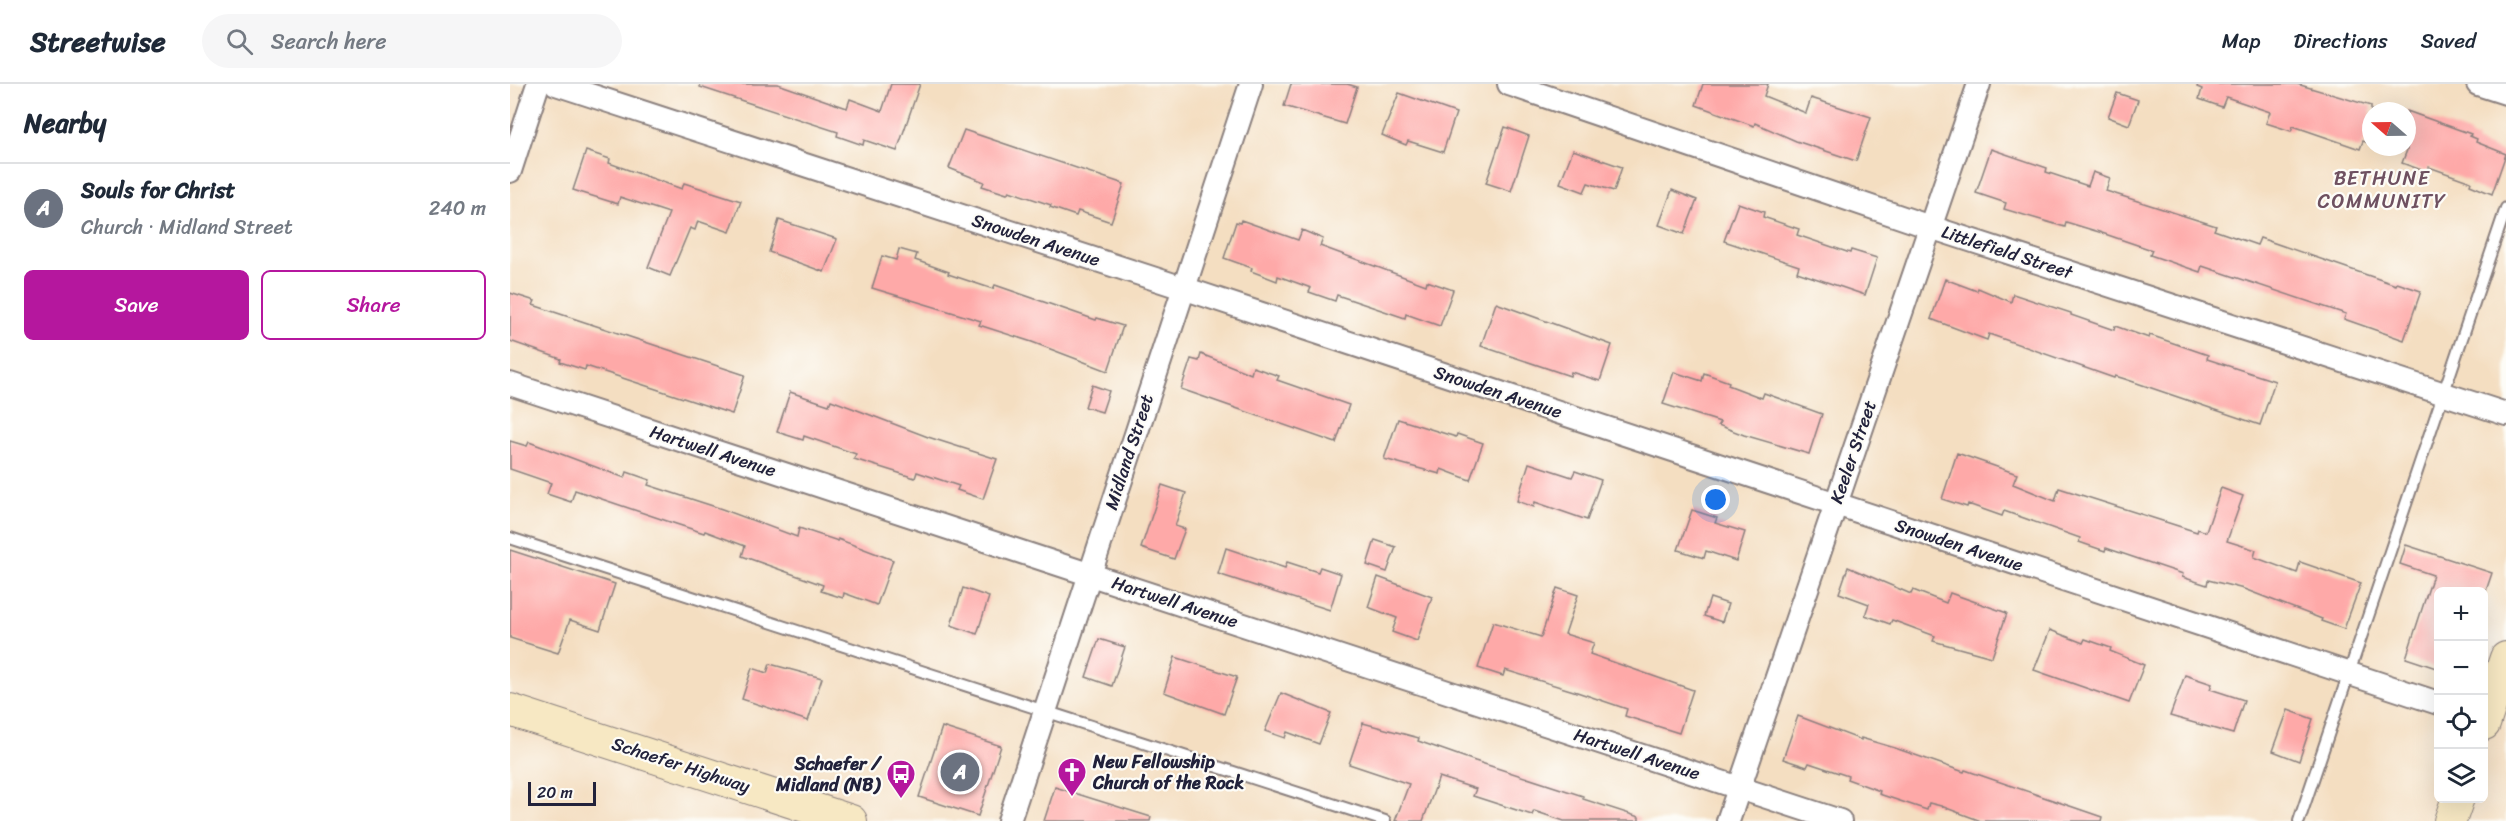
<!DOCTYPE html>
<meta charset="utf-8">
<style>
body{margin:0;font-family:Sriracha,sans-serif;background:#f6f6f7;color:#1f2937}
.controls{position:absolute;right:18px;bottom:18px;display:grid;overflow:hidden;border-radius:9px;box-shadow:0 6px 24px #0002}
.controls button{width:54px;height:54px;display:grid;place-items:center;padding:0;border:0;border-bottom:2px solid #e0e1e3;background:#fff;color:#1f2937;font:30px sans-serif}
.compass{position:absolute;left:1852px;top:18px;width:54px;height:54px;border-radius:50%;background:#fff;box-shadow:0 6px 24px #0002;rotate:290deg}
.scale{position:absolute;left:18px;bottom:15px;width:68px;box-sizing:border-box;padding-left:6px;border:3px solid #22223b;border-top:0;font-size:16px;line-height:21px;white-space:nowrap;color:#22223b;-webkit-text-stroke:4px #fdfcf7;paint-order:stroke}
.you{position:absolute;left:1206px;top:416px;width:21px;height:21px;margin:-15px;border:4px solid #fff;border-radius:50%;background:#1a73e8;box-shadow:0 0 0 9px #1a73e833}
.badge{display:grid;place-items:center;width:39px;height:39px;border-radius:50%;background:#b5179e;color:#fff;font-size:20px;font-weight:700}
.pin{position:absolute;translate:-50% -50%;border:3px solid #fff;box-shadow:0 2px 6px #0006}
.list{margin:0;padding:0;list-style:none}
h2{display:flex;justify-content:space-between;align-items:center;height:78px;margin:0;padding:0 24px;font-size:26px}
h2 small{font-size:20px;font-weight:400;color:#747a83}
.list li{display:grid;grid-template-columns:39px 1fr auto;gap:18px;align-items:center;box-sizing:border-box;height:90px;padding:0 24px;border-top:2px solid #e0e1e3}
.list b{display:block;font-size:22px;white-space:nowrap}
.list p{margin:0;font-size:20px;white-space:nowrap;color:#747a83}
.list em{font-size:20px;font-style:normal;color:#747a83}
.actions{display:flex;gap:12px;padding:18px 24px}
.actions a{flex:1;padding:14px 0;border:2px solid #b5179e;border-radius:9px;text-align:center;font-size:21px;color:#b5179e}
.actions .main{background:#b5179e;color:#fff}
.icon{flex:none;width:33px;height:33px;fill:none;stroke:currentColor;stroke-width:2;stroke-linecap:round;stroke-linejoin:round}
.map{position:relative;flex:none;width:1996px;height:737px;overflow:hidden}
header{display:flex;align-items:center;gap:36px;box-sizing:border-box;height:84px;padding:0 30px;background:#fff;border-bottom:2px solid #e0e1e3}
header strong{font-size:28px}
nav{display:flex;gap:33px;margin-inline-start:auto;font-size:21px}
.search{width:420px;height:54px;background:#f6f6f7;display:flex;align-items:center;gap:15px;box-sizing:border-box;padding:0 21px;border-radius:33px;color:#747a83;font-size:22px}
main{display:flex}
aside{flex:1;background:#fff}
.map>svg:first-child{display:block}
.building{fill:#fea9a8}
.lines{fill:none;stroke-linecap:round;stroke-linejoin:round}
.lane-casing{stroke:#8b807e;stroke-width:14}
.street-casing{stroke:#8b807e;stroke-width:26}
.secondary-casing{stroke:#8b807e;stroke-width:34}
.lane{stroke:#fff;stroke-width:10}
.street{stroke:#fff;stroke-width:22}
.secondary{stroke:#f7e8c3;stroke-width:32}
.labels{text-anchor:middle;stroke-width:4.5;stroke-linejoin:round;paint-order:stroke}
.street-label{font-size:18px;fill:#22223b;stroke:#fdfcf7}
.poi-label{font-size:18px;font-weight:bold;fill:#22223b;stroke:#fdfcf7;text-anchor:start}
.neighbourhood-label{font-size:20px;letter-spacing:1.5px;fill:#6f5161;stroke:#fdfcf7}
</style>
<header>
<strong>Streetwise</strong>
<div class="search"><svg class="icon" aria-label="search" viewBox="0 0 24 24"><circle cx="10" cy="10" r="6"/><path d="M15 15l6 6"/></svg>Search here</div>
<nav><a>Map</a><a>Directions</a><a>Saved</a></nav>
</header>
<main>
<aside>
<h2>Nearby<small></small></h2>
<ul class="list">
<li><span class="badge" style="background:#6b7280">A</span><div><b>Souls for Christ</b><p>Church · Midland Street</p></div><em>240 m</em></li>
</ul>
<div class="actions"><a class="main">Save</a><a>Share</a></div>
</aside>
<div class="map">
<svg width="1996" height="737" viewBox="0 0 1996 737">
<rect width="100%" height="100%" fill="#fdfcf7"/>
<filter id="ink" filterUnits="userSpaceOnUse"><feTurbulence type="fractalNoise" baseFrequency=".0167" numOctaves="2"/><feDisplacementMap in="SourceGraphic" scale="12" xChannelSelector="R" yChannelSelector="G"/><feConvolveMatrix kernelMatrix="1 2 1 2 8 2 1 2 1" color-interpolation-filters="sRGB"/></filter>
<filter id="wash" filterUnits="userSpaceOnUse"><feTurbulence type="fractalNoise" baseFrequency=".008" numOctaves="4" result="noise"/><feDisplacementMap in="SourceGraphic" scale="24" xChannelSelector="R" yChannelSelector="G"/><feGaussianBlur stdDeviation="1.35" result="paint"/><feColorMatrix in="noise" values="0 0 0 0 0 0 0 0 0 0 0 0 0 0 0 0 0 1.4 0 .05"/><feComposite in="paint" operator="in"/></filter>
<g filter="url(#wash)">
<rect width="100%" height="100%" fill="#f4dec1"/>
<g id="blocks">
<g class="building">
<polygon points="190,0 268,0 337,24 340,15 372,27 381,0 410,0 387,67 354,56 353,61 327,52 328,48 190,3"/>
<polygon points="781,0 837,0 847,3 835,40 774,22"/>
<polygon points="1193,0 1258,0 1254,12 1296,29 1301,14 1361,33 1346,77 1286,57 1245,39 1244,42 1186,21"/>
<polygon points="1688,0 1787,0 1861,22 1861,60 1853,57 1850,65 1783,42 1781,47 1756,39 1760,28 1716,13 1712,23 1689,15 1692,5 1687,3"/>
<polygon points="889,9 946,29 933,68 898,57 896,61 872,51"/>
<polygon points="1607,9 1628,16 1619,41 1598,33"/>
<polygon points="1897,27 1961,50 1960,52 1967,55 1966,58 1996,70 1982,110 1960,101 1961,98 1919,83 1917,88 1892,79 1897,66"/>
<polygon points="995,43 1019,52 1001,107 976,99"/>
<polygon points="454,46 614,100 601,138 568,127 566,132 540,123 541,121 499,107 497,110 472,102 474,98 439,84"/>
<polygon points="1481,65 1537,84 1536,88 1578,102 1583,88 1600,94 1596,107 1706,142 1704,146 1747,161 1750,154 1886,201 1887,199 1911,207 1894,256 1834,235 1836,230 1692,182 1690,188 1640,171 1642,166 1589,148 1556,138 1555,143 1494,125 1496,119 1466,109"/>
<polygon points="1063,66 1112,83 1104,107 1078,99 1074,108 1050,99"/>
<polygon points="76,67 100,75 99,79 172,105 174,99 231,117 220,148 188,137 185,146 180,144 160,192 138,183 159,129 110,113 108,120 63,106"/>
<polygon points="1162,106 1187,116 1174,150 1149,141"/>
<polygon points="1228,119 1254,128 1253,133 1289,145 1287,151 1340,169 1341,166 1367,174 1355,211 1287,188 1289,182 1214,157"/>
<polygon points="269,136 327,155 314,188 259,168"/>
<polygon points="731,136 788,156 792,146 813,155 810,162 916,201 917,197 943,206 930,242 896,230 895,234 827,211 825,217 799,208 801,204 768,192 767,197 741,187 742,184 714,174 726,138 730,139"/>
<polygon points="389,165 407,170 405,176 439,188 438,190 483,205 485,201 586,236 587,234 613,242 598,287 522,258 469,241 471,237 362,204 372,172 386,176"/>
<polygon points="1435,195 1467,207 1468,204 1501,218 1503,210 1561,229 1561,231 1604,246 1605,242 1639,254 1640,251 1698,271 1697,275 1765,297 1750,341 1615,295 1605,292 1604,294 1479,250 1477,256 1421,235"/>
<polygon points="0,209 25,217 23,221 235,291 222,330 76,282 75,286 50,278 51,275 0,257"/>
<polygon points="986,219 1102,261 1090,297 1061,288 1060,292 971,262"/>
<polygon points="691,270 741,290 743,283 769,292 767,296 839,321 826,359 671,305 681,275 689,277"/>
<polygon points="1164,288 1192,297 1194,289 1219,298 1218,301 1252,314 1254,309 1312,330 1299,370 1234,351 1208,341 1210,338 1153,320"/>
<polygon points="582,301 599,307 592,328 575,323"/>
<polygon points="280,308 319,321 321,316 418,353 487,375 473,415 447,406 449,402 407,388 405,394 344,375 346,370 294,352 293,356 267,348"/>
<polygon points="888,335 946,353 947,350 973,359 960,396 931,385 930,390 874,375"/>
<polygon points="0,357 17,362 19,358 115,394 117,388 140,396 138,401 212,425 287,453 289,444 328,457 328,455 383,476 367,521 334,509 333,514 311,507 313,501 232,472 235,462 195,447 194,449 163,439 65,406 61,418 37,410 41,399 0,385"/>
<polygon points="1447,369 1507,390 1503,400 1545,417 1549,404 1687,448 1688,445 1696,448 1711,404 1733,412 1717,457 1746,466 1744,473 1787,489 1790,478 1851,499 1834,545 1811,537 1812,535 1734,505 1698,496 1697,501 1672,493 1673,490 1596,464 1595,467 1569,458 1570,454 1494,427 1492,432 1458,420 1457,423 1432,415"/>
<polygon points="1019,379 1062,393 1065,387 1091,396 1077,436 1025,418 1024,423 1007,417"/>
<polygon points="652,401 676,409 665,442 675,445 664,475 631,464"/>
<polygon points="1182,426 1207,434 1205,439 1235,448 1226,477 1196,467 1194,474 1168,466"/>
<polygon points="865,456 886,463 877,488 857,481"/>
<polygon points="1896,461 1982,489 1976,507 1929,507 1929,585 1896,574 1923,491 1890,480"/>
<polygon points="716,464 775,484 777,478 808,488 810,483 831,490 820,526 708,490"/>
<polygon points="0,466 105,500 90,546 60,536 48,569 0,554"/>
<polygon points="1338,483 1401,510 1403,506 1436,519 1440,509 1497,529 1482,573 1423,557 1425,552 1382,536 1380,540 1355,531 1359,520 1329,509"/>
<polygon points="868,493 922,513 907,557 882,548 887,534 858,523"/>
<polygon points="453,504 479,513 467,550 441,541"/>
<polygon points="1047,504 1068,511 1055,550 1084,559 1080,570 1183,606 1169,649 1115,632 1117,625 1067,608 995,586 993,592 968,584 983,538 1031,553"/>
<polygon points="1200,514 1218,520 1212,538 1194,532"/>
<polygon points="1540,546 1573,559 1575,555 1601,564 1600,567 1634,581 1619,619 1524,586"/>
<polygon points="589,555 615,563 602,602 576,593"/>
<polygon points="665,573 727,593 714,630 654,608"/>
<polygon points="260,580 312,594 298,637 232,615 242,584 257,589"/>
<polygon points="1675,591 1702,600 1700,605 1734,616 1723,650 1660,632"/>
<polygon points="771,609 821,629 809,660 777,648 775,654 755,647"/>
<polygon points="1778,626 1803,635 1789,677 1763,667"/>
<polygon points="1288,632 1351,656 1351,654 1385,664 1454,688 1455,686 1592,733 1591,737 1471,737 1431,722 1419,719 1417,726 1369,710 1370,707 1337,695 1338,692 1299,679 1297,683 1273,675"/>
<polygon points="853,639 909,654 908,657 965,677 1073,712 1073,715 1129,733 1129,737 1054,737 1024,727 1022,731 963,712 966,705 929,693 913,737 885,737 899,700 839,680"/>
<polygon points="432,643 491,662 468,732 409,713"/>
<polygon points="545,703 641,733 640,737 534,737"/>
</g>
</g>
</g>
<g filter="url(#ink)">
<use href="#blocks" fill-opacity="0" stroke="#8b807e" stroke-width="1.5"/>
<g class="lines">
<g class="lane-casing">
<g id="lane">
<polyline points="0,454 875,737"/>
<polyline points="1789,737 1996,124"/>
</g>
</g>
<g class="street-casing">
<g id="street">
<polyline points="46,0 673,204 1928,619"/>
<polyline points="999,0 1420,143 1996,330"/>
<polyline points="1968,0 1996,9"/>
<polyline points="0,87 28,0"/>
<polyline points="0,300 1330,737"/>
<polyline points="499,737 741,0"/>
<polyline points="1218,737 1469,0"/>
</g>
</g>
<g class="secondary-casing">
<g id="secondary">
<polyline points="0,626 341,737"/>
<polyline points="1974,640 1996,574"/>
<polyline points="1940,737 1948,714"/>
</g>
</g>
<use href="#lane" class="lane"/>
<use href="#street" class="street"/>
<use href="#secondary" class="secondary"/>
</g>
</g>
<defs>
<g id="church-pin" transform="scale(1.5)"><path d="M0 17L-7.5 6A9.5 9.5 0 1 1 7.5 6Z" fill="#b5179e" stroke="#fdfcf7"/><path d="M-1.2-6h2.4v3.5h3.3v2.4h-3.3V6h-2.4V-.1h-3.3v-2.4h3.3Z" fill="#fff"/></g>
<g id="bus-pin" transform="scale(1.5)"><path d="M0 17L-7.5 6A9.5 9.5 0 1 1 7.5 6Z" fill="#b5179e" stroke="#fdfcf7"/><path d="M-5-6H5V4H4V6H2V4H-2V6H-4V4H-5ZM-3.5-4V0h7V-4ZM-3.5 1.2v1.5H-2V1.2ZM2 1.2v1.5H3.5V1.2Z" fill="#fff"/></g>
</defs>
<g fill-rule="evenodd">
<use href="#church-pin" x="562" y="688"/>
<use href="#bus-pin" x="391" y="690"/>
</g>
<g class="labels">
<g class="street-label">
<text transform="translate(526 156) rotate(18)" y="6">Snowden Avenue</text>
<text transform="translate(1497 168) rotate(18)" y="6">Littlefield Street</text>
<text transform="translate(988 308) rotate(18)" y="6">Snowden Avenue</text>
<text transform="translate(203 367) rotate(18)" y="6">Hartwell Avenue</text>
<text transform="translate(619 368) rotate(-72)" y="6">Midland Street</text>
<text transform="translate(1343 368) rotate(-71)" y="6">Keeler Street</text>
<text transform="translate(1449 461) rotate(18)" y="6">Snowden Avenue</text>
<text transform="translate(665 518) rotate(18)" y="6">Hartwell Avenue</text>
<text transform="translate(1127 670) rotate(18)" y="6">Hartwell Avenue</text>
<text transform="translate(171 681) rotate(18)" y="6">Schaefer Highway</text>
</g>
<g class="poi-label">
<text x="583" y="684">New Fellowship<tspan x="583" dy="21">Church of the Rock</tspan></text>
<text x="370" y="686" text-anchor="end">Schaefer /<tspan x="370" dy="21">Midland (NB)</tspan></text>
</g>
<g class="neighbourhood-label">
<text x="1872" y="101">BETHUNE<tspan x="1872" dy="23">COMMUNITY</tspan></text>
</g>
</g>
</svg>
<div class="controls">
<button>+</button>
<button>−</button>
<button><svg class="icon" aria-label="locate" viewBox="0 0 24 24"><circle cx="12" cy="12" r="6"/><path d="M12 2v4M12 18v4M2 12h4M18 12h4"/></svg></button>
<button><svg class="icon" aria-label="layers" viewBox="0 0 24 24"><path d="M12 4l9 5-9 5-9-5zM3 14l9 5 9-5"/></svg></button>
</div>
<svg class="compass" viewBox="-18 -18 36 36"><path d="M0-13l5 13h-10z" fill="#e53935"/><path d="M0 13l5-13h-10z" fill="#747a83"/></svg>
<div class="scale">20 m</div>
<div class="you"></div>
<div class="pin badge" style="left:450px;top:688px;background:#6b7280">A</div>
</div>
</main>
